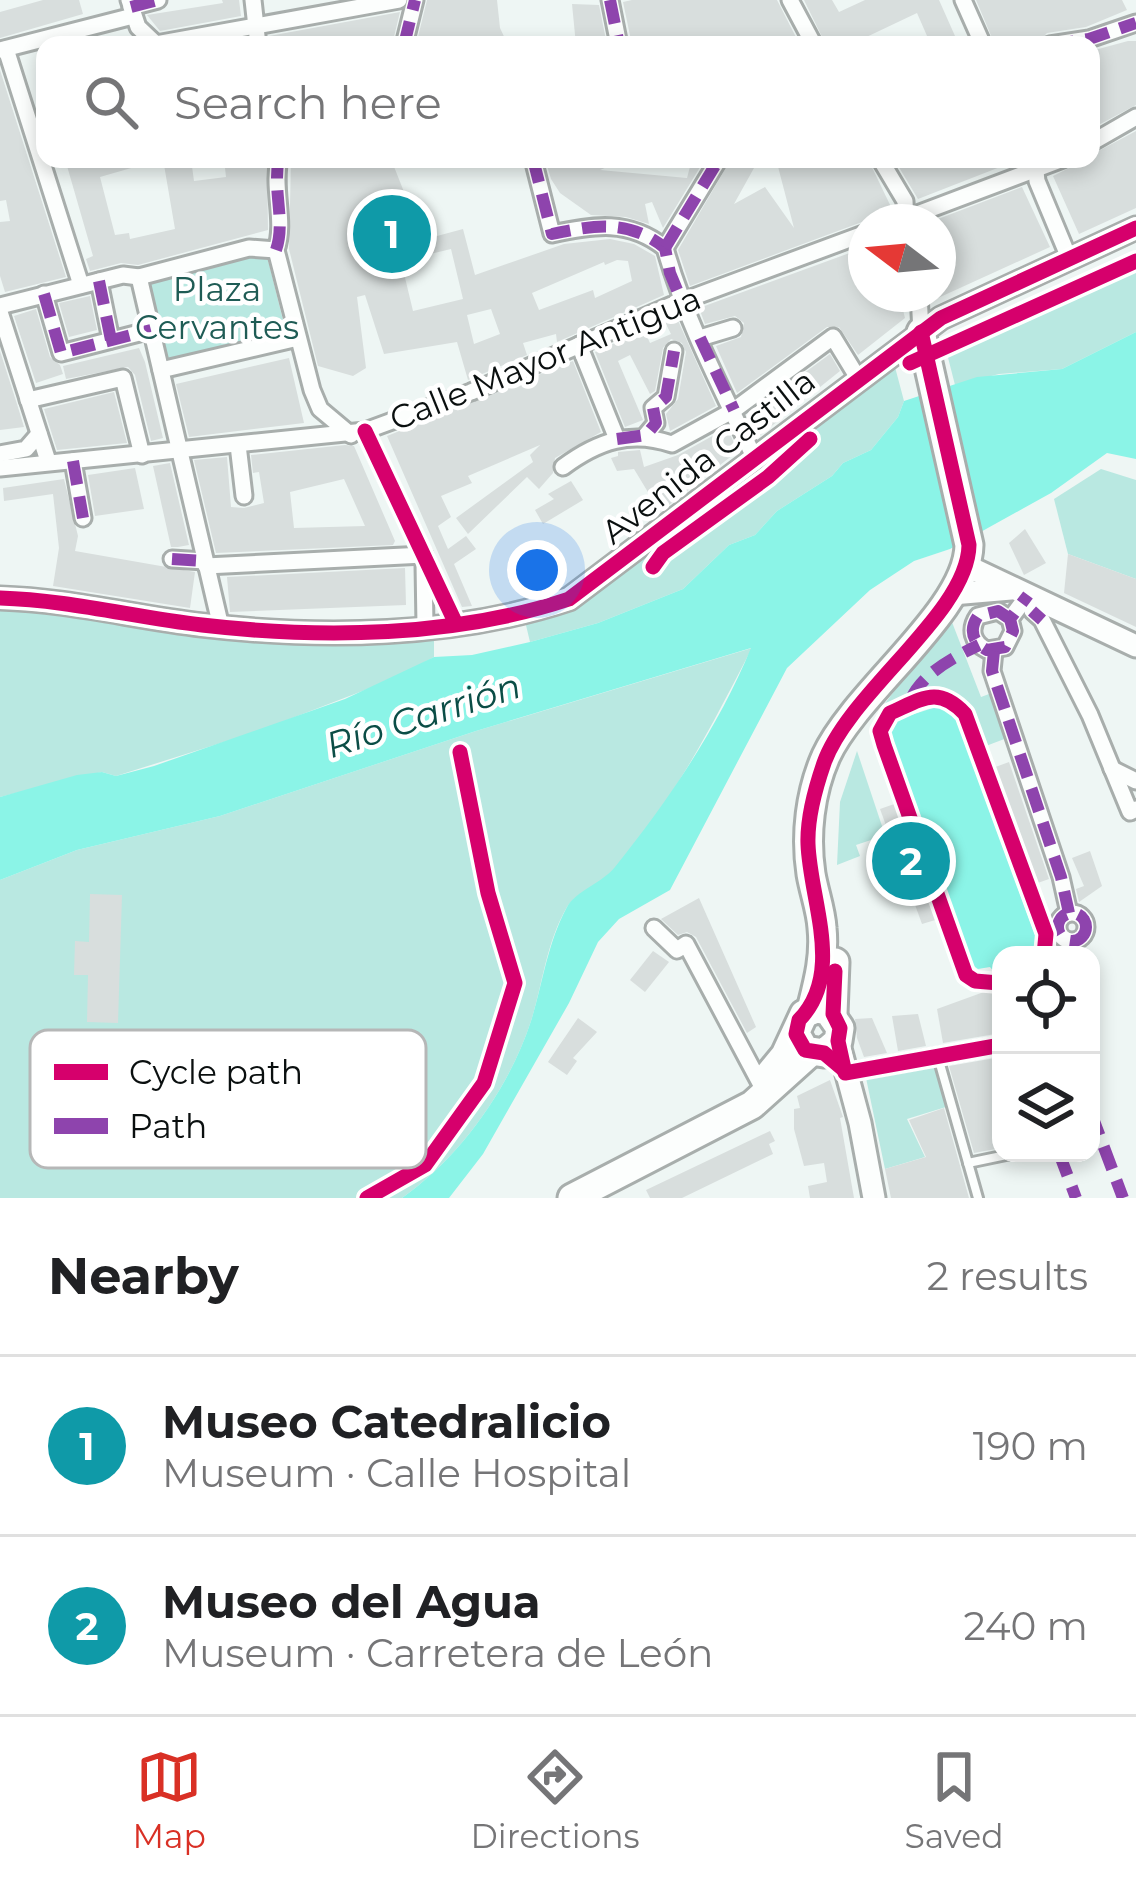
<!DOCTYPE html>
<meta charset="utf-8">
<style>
body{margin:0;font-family:Montserrat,sans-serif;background:#f2f2f2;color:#202124}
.controls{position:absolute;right:36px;bottom:36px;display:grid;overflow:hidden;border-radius:24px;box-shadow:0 6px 18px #0003}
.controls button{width:108px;height:108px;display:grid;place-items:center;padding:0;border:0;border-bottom:3px solid #e0e0e0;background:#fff;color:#202124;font:60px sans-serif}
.compass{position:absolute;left:848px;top:204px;width:108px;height:108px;border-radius:50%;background:#fff;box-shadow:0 6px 18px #0003;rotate:286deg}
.you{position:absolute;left:537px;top:570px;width:42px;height:42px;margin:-30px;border:9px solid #fff;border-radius:50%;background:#1a73e8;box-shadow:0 0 0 18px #1a73e833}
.badge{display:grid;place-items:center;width:78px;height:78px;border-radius:50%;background:#d93025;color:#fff;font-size:39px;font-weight:700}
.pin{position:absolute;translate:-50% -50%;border:6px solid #fff;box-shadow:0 3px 12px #0006}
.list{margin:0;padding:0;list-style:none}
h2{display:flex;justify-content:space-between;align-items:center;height:156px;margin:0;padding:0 48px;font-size:51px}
h2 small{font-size:39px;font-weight:400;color:#757577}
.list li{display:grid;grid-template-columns:78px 1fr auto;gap:36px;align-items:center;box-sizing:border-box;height:180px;padding:0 48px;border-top:3px solid #e0e0e0}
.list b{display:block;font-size:45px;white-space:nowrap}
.list p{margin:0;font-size:39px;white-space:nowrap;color:#757577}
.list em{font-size:39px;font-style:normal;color:#757577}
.icon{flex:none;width:66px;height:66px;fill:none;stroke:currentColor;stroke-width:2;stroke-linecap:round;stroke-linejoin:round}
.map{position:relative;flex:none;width:1136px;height:1198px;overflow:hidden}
.search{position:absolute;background:#fff;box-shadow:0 6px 18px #0003;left:36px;right:36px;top:36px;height:132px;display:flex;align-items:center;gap:30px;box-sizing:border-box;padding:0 42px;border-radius:24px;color:#757577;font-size:45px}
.sheet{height:516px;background:#fff}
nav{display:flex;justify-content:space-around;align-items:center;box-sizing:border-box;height:168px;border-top:3px solid #e0e0e0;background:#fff;font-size:33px;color:#757577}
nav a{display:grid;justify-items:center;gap:6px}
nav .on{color:#d93025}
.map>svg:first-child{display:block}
.green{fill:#b9e8e1}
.water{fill:#8bf4e7}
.building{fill:#d8dedd;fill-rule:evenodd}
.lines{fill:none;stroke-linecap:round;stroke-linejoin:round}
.lane-casing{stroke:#a8aeac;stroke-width:14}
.street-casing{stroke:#a8aeac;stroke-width:21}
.secondary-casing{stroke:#a8aeac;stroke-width:27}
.highway-casing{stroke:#a8aeac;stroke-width:33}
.lane{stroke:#fcfefd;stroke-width:8}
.street{stroke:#fcfefd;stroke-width:15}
.secondary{stroke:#fcfefd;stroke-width:21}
.highway{stroke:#fcfefd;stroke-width:27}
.quiet{stroke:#8e44ad;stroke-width:12;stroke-dasharray:24 12;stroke-linecap:butt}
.cycleway-casing{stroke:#fff;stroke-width:22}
.cycleway{stroke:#d6006c;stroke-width:15}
.labels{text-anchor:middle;stroke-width:9;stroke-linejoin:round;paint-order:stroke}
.park-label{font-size:33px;fill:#1f5c55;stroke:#fff}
.street-label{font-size:33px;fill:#0a0f0f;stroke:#fff}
.water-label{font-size:36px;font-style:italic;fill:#0b4d46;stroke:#fff}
.key{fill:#fff;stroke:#b6b7b7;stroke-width:3}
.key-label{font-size:33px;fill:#0a0f0f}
</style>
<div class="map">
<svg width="1136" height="1198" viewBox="0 0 1136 1198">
<rect width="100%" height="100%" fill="#eef6f4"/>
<g class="green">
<polygon points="1136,253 1136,332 1062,369 999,374 955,385 943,338"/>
<polygon points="250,254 268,260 285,328 271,340 181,363 167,360 148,282"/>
<polygon points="895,367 904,401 898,417 871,450 843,463 832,476 777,511 755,535 729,545 683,589 598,623 530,642 525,621 774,455"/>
<polygon points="1101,469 1136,480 1136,579 1068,554 1054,499"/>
<polygon points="0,607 434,633 434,657 391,680 256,732 116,776 102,772 0,797"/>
<path d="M950,617L981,697L989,694L1007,738L978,749C964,711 959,686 913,703C900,708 891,712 882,724L877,714Z"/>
<path d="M752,648C718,713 685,780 639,838C628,851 617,869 604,881C593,891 575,894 567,907C546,943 543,983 531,1021C509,1089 460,1157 402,1198H0V880L77,850L220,816L476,731Z"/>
<polygon points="857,751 894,862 887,864 877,838 856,845 860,856 837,865 840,802"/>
<polygon points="935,1066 946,1107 907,1119 925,1157 885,1169 866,1078"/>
</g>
<g class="water">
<path d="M1136,332V459L1107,453L1051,493L950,549L914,561L870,590L787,668L670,890L619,919L598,942L569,1003L483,1154L449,1198H402C460,1157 509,1089 531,1021C543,983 547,944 567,907C576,891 602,883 615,867C668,801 719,726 751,648L476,731L220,816L77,850L0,880V797L77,775L102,772L116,776L154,766L345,699L434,657L472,655L530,642L598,623L683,589L729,545L755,535L777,511L832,476L843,463L871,450L898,417L904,401L977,377L1062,369Z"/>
<polygon points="945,704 952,708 1038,943 1029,955 1001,955 1001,980 990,967 978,969 971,964 888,737 896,720"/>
</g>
<g class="building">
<polygon points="43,0 79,0 83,14 0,38 0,12"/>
<polygon points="222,0 239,0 241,16 160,31 147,15 223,3"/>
<polygon points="427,0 497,0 500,28 508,45 416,45"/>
<polygon points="632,0 777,0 800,45 632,45 623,2"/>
<polygon points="804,0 832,0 839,12 865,0 939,0 959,45 931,45 917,13 858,41 860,45 826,45"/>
<polygon points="976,0 1122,0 1127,10 1086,27 1047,33 1039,41 995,45"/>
<polygon points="572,4 599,5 607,45 576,45"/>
<polygon points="400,12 392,45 270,45 269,36"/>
<polygon points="1128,41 1136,41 1136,105 1091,129 1091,51"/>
<polygon points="0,70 66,277 5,292 0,276 0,222 10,221 6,200 0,201"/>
<polygon points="1136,131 1136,208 1079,234 1053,176 1071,167 1075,159 1091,159 1091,155"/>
<polygon points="65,159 151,159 152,162 100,177 115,235 129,233 130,239 175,229 163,159 191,159 194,181 226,177 224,159 267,159 268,230 138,265 121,263 90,271 86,259 93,256"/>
<path d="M291,159H372L375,165L391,159L406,197L400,201L397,219L401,238L411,243L463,229L475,275L564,244L610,239L634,244L655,256L664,295L557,342L556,334L523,343L527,355L468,380L457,342L384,354L365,295L357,297L366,368L353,376L318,366L289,249ZM451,249L463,299L413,311L401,261ZM617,260L628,261L632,281L595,298L593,290L539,310L532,293L604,262L605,265ZM491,309L500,334L474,344L467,315Z"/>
<polygon points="545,159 626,159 600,170 687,178 692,159 705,159 663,228 652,202 645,204 649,224 626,217 591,215 560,193 551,179"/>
<polygon points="731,159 759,159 734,204 765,187 794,228 776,159 868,159 892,209 884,222 862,222 690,286 678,250"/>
<polygon points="894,159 1018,159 1018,160 918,199"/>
<polygon points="1022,187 1050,247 938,298 938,219"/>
<polygon points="866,247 866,294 899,294 905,318 858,355 839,327 827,327 737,393 716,346 741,337 744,323 735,316 705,324 699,308"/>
<polygon points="90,296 97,330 69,337 59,303"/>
<polygon points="36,309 50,357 60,365 63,374 36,383 14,316"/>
<polygon points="676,316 716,406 670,431 666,414 678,399 686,352 682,343 671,339 663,348 655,391 650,394 630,355 618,361 643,420 625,427 595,352 644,330 650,343 671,334 665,322"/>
<polygon points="139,348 145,362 163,438 151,441 135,375 128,367 66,379 63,366"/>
<polygon points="0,351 17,404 24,427 0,430"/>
<polygon points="830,354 840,371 758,437 747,415"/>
<polygon points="289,358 304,423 189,437 176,384"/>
<polygon points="573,361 601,432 555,458 553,473 539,489 527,477 468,534 456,518 533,462 530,455 540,445 468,476 472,483 441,496 451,517 438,526 448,549 466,536 476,549 454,564 472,606 462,607 387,436"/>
<polygon points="114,392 127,443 57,450 44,409"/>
<polygon points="727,428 738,451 660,512 634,469 617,471 611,458 618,456 618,452 640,450 644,467 678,455"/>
<path d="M345,445L354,446L395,541L393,545L216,553L194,460L227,457L231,507L244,508L264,503L259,472L253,473L251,455ZM344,479L365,526L294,528L290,492Z"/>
<polygon points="170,463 189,545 178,547 171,547 153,466"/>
<polygon points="135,468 144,509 95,516 88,475"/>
<polygon points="64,479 78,536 75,551 195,572 190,608 53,586 59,548 53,494 4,501 3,488"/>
<polygon points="571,481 583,500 543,524 535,510 554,499 548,494"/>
<polygon points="1025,529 1046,563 1024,575 1009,543"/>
<polygon points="1068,554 1136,579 1136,627 1064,593"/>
<polygon points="405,568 406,605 230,612 227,577"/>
<polygon points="1009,762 1049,879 1032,885 990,769"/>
<polygon points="900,802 942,918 922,924 880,809"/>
<polygon points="1090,851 1102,886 1079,902 1076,889 1084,886 1072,858"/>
<polygon points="90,894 122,895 118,1023 87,1022 88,975 74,975 75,941 89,942"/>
<polygon points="699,898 756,1027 747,1033 696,937 687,932 678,935 661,919"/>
<polygon points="653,951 669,962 645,992 630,980"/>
<polygon points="992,989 1001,1013 1001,1033 943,1043 937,1009"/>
<polygon points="918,1014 926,1046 898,1051 892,1016"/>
<polygon points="578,1018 597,1032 573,1058 577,1061 567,1075 548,1062"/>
<polygon points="872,1018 887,1053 864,1057 857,1038 855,1019"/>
<polygon points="1001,1057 1001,1148 974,1153 949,1066"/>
<polygon points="830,1080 843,1117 840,1118 854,1198 810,1198 808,1186 827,1182 824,1163 804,1166 794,1129 794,1109 800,1108 797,1096"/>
<polygon points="944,1108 969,1198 891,1198 885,1169 926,1157 909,1120"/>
<polygon points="770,1131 775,1141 769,1144 773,1154 682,1198 650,1198 646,1190"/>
</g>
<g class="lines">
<g class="lane-casing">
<g id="lane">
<polyline points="938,1057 978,1198"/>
<polyline points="968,1163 1016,1153"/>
</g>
</g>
<g class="street-casing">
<g id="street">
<polyline points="129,0 138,27 156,44"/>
<polyline points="253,0 258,45"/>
<polyline points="610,0 619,45"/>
<polyline points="790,0 814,45"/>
<polyline points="963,0 983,45"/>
<polyline points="131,7 158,0"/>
<polyline points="156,44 399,0"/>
<polyline points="404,45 415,0"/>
<polyline points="1050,45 1089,39 1136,23"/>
<polyline points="6,49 81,285"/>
<polyline points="0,50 133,16"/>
<polyline points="1091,143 1136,117"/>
<path d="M279,159C272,189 286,222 276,250L312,390L320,409L351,435"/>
<path d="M533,159L552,234C594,225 629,219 665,248C685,319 722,390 754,457"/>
<polyline points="880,159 905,201 906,222"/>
<polyline points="1035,162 1037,181 1069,258"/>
<polyline points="896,222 1063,159"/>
<polyline points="665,248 719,159"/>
<polyline points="99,281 111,340"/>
<polyline points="44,294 61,353 151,330"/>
<polyline points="919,294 921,332"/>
<polyline points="0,306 123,275 139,277"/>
<polyline points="0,312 48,461"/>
<polyline points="700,338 733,328"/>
<polyline points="579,345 617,439"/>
<polyline points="161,370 298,338"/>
<polyline points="28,400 123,378 142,455"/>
<polyline points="365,431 456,624"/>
<polyline points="646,435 656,423 653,408 666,397 674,351"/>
<polyline points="238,445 244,496"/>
<polyline points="0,454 26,449 39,434"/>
<polyline points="73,461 83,518"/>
<path d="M563,467C598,441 631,430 672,444L734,410L833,337L858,378"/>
<polyline points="0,468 365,431 471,392 672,305 866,233"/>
<polyline points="172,559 205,561"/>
<polyline points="424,564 425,626"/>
<polyline points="206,566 424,555"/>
<polyline points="1032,611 1042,620 1090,715 1130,812 1136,809"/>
<path d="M1010,619L998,611L978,616C969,629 972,643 987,650L1005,647L1013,631L1010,619L1028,595"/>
<polyline points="221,627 139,277 249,248 276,250"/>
<polyline points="994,651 992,671 1061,877 1069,913"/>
<polyline points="1112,769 1136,781"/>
<circle cx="1072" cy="927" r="14"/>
<polyline points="654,928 677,950 686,944 760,1083"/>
<polyline points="845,1073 1001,1045"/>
</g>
</g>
<g class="secondary-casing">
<g id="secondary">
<polyline points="969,567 1136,646"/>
<polyline points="952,594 1011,589"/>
<path d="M0,598C68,600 134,617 202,625C322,639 455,637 569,599L941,318L1136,228"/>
<polyline points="838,1041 860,1123 874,1198"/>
</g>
</g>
<g class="highway-casing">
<g id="highway">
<path d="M811,1010C818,982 825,957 822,928C821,910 814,892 811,874C805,835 810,792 826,756C856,691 968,611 969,545L921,332"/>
<polyline points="833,1014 835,962"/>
<polyline points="767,1077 785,1055 804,1014 816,1009 828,1011 840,1028 838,1041 824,1053 805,1050 796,1034"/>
<polyline points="572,1198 752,1105 811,1052"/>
</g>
</g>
<use href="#lane" class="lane"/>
<use href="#street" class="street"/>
<use href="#secondary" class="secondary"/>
<use href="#highway" class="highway"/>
<g class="quiet">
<polyline points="610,0 619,45"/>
<polyline points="131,7 158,0"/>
<polyline points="404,45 415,0"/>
<polyline points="1050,45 1089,39 1136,23"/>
<path d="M533,159L552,234C594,225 629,219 665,248L670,273L682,302"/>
<polyline points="665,248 719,159"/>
<path d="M276,250C286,222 272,189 279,159"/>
<polyline points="99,281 111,340"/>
<polyline points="44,294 61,353 151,330"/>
<polyline points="700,338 734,410"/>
<polyline points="617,439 646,435 656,423 653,408 666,397 674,351"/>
<polyline points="73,461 83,518"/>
<polyline points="172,559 205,561"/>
<polyline points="1032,611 1042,620"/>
<path d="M1010,619L998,611L978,616C969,629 972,643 987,650L1005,647L1013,631L1010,619L1028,595"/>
<polyline points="994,651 992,671 1061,877 1069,913"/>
<path d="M911,699C923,673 954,657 979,645"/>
<circle cx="1072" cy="927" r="14"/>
<polyline points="1091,1113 1123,1198"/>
<polyline points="1059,1153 1076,1198"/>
</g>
<g class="cycleway-casing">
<g id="cycleway">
<polyline points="910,363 1136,261"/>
<polyline points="365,431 456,624"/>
<polyline points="653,567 663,553 768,477 810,439"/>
<path d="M0,598C68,600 134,617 202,625C322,639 455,637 569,599L941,318L1136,228"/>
<polyline points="835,971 833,1014 840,1028 838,1041 845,1073 1001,1045"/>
<path d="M1001,987L999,983L975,981L966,975L884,745L880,731L890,713C922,699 938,685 965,714L1046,934L1044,955"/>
<path d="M843,1069L824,1053L805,1050L796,1034L799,1020C845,973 810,901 808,844C807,817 815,789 824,763C849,692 968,613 969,545L921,332"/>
<polyline points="367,1198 425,1165 484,1083 515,983 488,893 460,752"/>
</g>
</g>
<use href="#cycleway" class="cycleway"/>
</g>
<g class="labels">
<g class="park-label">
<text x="217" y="301">Plaza<tspan x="217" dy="38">Cervantes</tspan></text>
</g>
<g class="street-label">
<text transform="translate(545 358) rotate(-22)" y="12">Calle Mayor Antigua</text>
<text transform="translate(708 456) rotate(-38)" y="12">Avenida Castilla</text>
</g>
<g class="water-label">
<text transform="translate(423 715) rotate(-18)" y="13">Río Carrión</text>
</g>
</g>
<rect x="30" y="1030" width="396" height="138" rx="18" class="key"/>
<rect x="54" y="1064" width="54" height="16" fill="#d6006c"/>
<rect x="54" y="1118" width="54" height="16" fill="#8e44ad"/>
<g class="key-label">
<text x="129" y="1084">Cycle path</text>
<text x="129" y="1138">Path</text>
</g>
</svg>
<div class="controls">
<button><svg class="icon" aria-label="locate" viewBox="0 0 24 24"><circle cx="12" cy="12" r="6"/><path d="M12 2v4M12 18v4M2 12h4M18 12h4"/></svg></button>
<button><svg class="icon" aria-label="layers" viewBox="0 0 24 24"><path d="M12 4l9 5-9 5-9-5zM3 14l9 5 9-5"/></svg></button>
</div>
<svg class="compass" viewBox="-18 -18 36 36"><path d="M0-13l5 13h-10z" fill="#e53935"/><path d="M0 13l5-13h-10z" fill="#757577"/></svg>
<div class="you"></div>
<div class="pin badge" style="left:392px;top:234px;background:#0f9aa8">1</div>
<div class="pin badge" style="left:911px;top:861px;background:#0f9aa8">2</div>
<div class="search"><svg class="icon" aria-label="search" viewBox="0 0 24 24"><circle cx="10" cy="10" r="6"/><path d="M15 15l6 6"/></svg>Search here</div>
</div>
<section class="sheet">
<h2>Nearby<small>2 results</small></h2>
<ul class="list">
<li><span class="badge" style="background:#0f9aa8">1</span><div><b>Museo Catedralicio</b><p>Museum · Calle Hospital</p></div><em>190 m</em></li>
<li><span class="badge" style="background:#0f9aa8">2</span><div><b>Museo del Agua</b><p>Museum · Carretera de León</p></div><em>240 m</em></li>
</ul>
</section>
<nav>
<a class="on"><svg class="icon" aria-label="map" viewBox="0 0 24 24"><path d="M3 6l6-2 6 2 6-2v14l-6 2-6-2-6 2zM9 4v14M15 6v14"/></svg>Map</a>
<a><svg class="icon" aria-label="directions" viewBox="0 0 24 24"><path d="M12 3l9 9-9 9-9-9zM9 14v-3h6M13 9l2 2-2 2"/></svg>Directions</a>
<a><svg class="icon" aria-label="saved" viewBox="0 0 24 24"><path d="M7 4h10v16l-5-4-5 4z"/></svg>Saved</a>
</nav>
